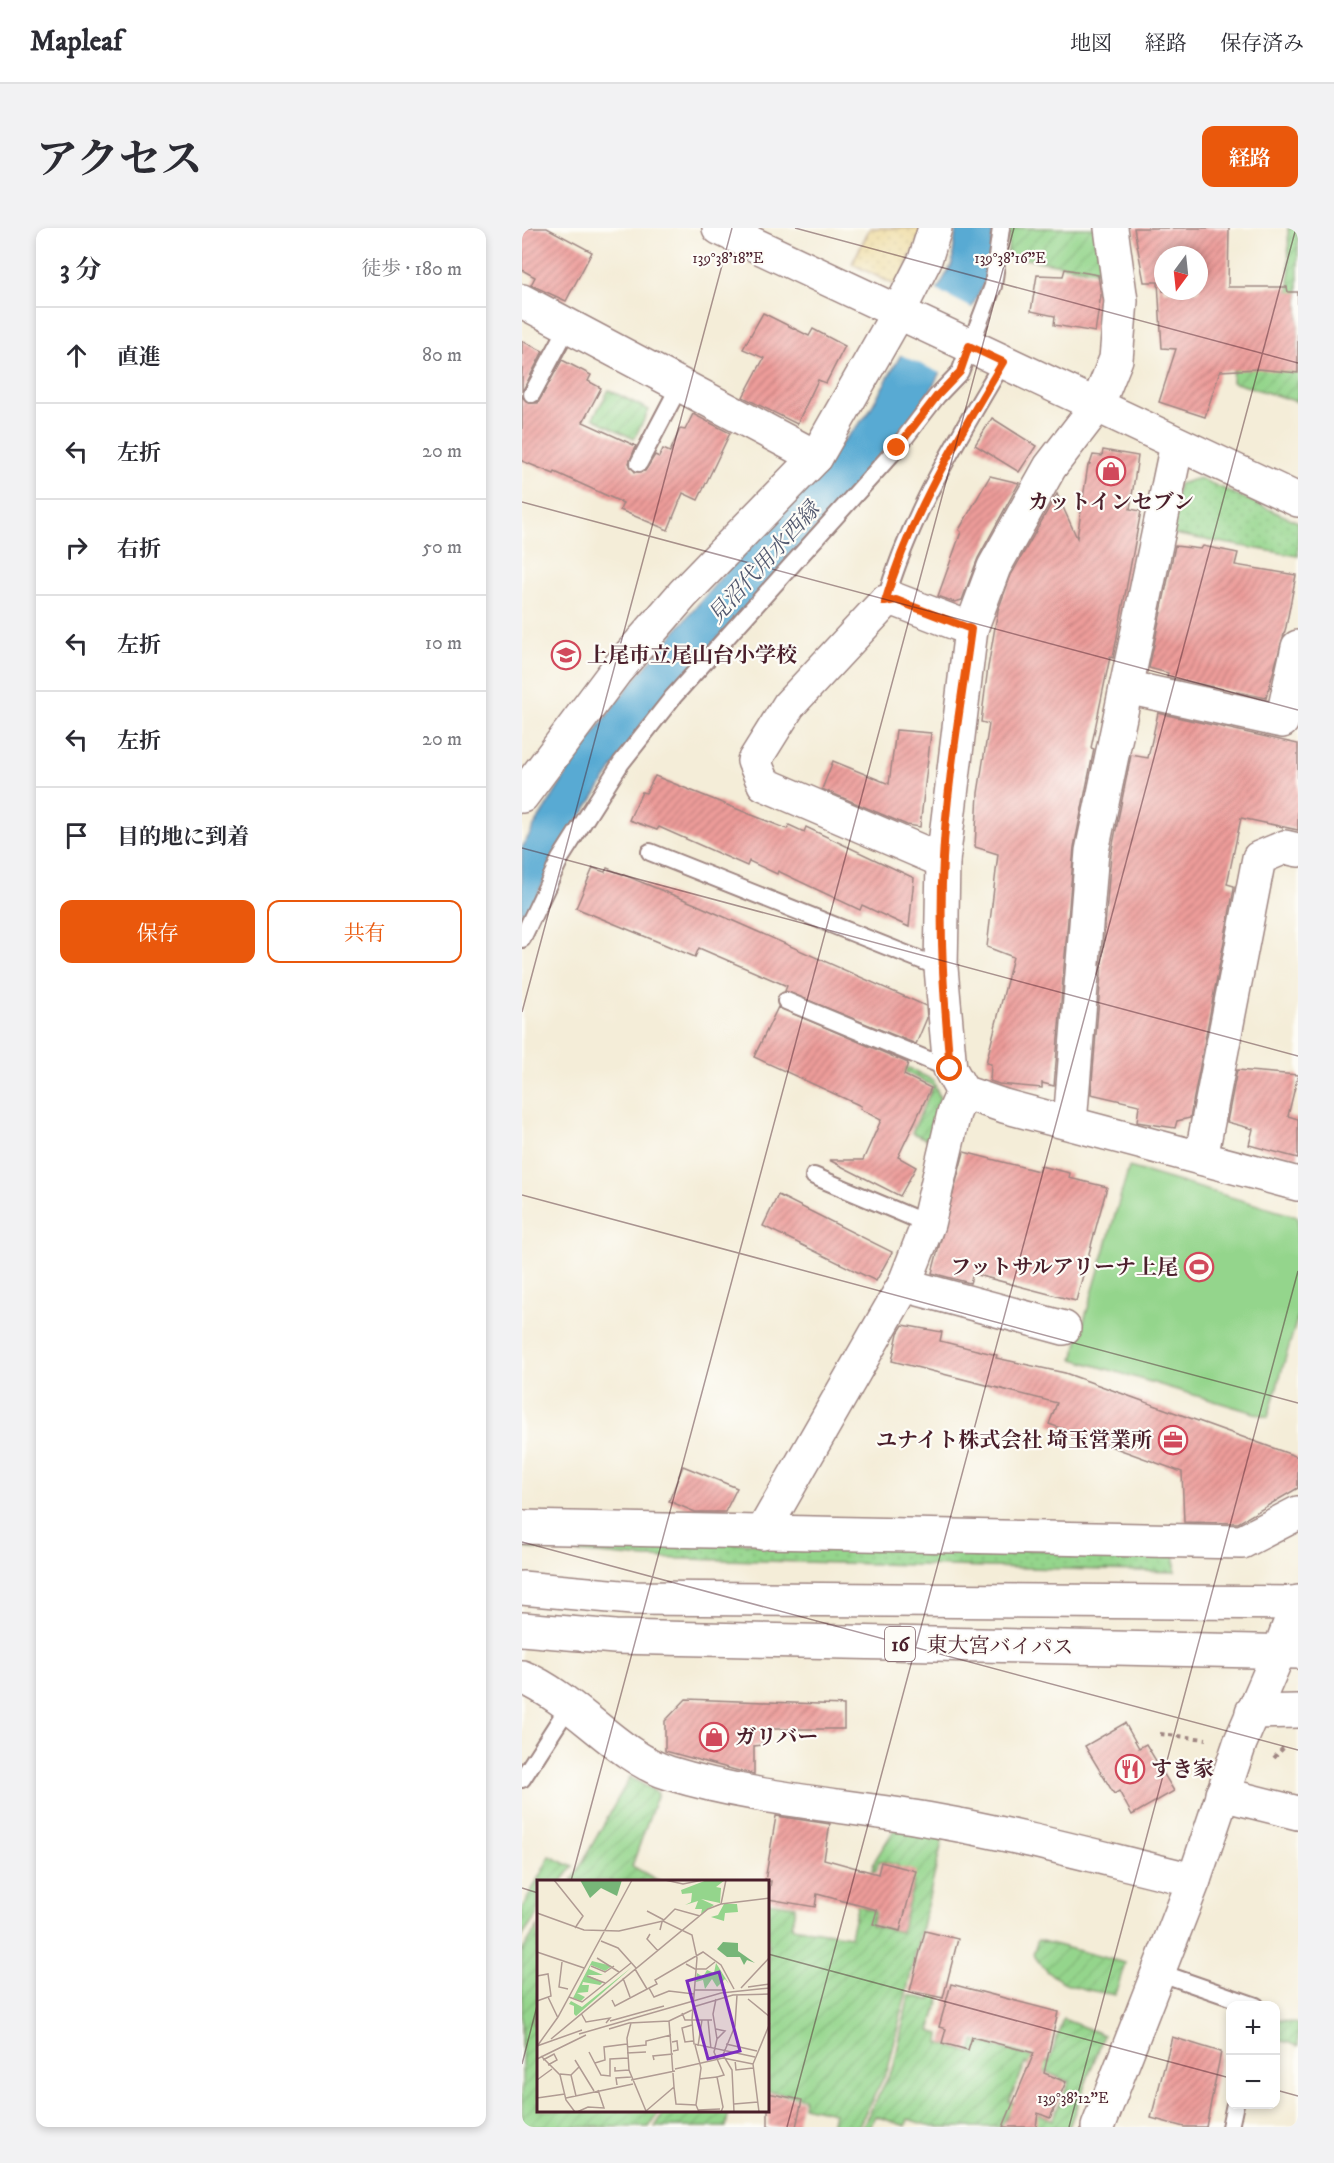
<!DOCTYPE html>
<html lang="ja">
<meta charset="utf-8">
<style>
body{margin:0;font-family:"IM FELL DW Pica","Noto Serif JP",serif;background:#f2f2f3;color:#2b2b33}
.controls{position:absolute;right:18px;bottom:18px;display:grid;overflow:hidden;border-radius:12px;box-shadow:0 3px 9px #0003}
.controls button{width:54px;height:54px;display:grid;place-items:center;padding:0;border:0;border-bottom:2px solid #e1e1e2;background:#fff;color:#2b2b33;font:30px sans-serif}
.compass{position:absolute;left:632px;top:18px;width:54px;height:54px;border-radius:50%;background:#fff;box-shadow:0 3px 9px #0003;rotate:195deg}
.stop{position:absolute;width:18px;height:18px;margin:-14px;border:4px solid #ea580c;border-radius:50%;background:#fff}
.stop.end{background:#ea580c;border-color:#fff;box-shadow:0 2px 6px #0008}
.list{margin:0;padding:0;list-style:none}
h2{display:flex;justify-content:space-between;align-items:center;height:78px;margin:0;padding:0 24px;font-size:26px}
h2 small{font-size:20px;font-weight:400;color:#7c7c81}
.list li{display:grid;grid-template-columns:39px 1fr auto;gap:18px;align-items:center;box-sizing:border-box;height:96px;padding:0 24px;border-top:2px solid #e1e1e2}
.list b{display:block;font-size:22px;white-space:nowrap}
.list em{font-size:20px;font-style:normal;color:#7c7c81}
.actions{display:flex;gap:12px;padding:18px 24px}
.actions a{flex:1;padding:14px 0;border:2px solid #ea580c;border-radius:12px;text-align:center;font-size:21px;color:#ea580c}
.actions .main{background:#ea580c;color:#fff}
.icon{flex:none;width:33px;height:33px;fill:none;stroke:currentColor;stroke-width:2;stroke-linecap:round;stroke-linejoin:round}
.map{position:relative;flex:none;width:776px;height:1899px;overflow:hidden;border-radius:12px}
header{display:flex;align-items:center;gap:36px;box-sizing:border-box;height:84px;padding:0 30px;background:#fff;border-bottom:2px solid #e1e1e2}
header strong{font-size:28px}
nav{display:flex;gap:33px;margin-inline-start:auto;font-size:21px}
.intro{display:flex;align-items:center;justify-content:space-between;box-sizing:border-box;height:144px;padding:0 36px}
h1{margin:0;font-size:42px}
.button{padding:15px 27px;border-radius:12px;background:#ea580c;color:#fff;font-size:21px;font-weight:700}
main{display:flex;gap:36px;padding:0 36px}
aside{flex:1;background:#fff;border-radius:12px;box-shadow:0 3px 9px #0003}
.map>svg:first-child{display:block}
.grass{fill:url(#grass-dots);stroke:#6f7a5c;stroke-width:1.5}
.sand{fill:url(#sand-dots);stroke:#9c7c64;stroke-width:1.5}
.garden{fill:url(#garden-furrows);stroke:#6f7a5c;stroke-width:1.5;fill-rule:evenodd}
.pitch{fill:#94d58c;stroke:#6f7a5c;stroke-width:1.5}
.water{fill:#58aad3;stroke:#51647f;stroke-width:1.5}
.pier{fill:#f4edd8}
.building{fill:url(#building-hatch);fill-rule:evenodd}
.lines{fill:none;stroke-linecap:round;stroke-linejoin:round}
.lane-casing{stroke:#9f8682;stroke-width:20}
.street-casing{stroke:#9f8682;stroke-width:36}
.secondary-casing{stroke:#9f8682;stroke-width:36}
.highway-casing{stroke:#9f8682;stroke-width:36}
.path{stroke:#9f8682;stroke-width:4;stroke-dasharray:4.5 4.5;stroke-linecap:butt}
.lane{stroke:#fff;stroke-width:16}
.street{stroke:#fff;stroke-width:33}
.secondary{stroke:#fff;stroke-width:33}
.highway{stroke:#fff;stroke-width:33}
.route{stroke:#ea580c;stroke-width:8}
.ticks{fill:none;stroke:#4a1f2b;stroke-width:1.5;stroke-opacity:0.45}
.labels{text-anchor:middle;stroke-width:4.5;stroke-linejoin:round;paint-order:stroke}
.shield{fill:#fdfcf7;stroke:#806168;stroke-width:1.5}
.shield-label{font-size:20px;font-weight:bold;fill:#4a1f2b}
.poi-label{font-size:21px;font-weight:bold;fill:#4a1f2b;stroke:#fdfcf7;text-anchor:start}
.street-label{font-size:21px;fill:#4a1f2b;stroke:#fdfcf7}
.water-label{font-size:22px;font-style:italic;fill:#50576e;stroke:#fdfcf7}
.inset-road{fill:none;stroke:#b09b93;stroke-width:1.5}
.view{fill:#7b2cbf;fill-opacity:0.15;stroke:#7b2cbf;stroke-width:3}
.inset-edge{fill:none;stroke:#4a1f2b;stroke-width:3}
.ticks-label{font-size:15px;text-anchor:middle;fill:#4a1f2b;stroke:#fdfcf7;stroke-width:4.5;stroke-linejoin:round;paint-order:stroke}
</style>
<header>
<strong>Mapleaf</strong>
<nav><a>地図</a><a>経路</a><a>保存済み</a></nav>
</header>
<div class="intro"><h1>アクセス</h1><a class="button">経路</a></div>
<main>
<aside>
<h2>3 分<small>徒歩 · 180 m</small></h2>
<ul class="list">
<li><svg class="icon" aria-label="ahead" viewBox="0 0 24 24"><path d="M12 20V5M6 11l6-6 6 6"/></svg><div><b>直進</b></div><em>80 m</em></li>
<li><svg class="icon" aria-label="left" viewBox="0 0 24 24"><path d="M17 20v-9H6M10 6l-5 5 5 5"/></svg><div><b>左折</b></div><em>20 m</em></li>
<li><svg class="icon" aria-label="right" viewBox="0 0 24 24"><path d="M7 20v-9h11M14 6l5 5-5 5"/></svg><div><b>右折</b></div><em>50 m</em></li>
<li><svg class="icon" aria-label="left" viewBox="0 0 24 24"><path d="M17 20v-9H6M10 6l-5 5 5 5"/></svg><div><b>左折</b></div><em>10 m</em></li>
<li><svg class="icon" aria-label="left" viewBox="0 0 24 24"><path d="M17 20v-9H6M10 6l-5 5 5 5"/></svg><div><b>左折</b></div><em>20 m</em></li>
<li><svg class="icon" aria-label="arrive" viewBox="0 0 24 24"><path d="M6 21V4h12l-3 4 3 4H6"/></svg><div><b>目的地に到着</b></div></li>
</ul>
<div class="actions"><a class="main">保存</a><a>共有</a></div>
</aside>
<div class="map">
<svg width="776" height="1899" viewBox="0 0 776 1899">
<defs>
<pattern id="grass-dots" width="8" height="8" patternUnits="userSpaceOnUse" patternTransform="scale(1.5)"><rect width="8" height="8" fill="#94d58c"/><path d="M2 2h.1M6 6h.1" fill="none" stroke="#81b679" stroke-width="1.8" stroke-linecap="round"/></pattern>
<pattern id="sand-dots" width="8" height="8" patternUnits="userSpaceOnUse" patternTransform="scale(1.5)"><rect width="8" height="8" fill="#eeda9e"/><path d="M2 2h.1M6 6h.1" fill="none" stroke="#cebb88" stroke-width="1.8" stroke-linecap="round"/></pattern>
<pattern id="garden-furrows" width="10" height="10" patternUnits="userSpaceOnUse" patternTransform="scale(1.5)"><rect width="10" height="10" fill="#94d58c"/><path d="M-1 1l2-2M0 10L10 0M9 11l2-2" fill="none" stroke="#81b679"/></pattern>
<pattern id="building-hatch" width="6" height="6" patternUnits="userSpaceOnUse" patternTransform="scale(1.5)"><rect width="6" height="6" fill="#ed9c9a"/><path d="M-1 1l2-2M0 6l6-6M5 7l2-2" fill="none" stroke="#c27f7e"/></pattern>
</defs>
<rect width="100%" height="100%" fill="#fdfcf7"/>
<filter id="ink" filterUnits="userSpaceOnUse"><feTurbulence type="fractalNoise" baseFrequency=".0167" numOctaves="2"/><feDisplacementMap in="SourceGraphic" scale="12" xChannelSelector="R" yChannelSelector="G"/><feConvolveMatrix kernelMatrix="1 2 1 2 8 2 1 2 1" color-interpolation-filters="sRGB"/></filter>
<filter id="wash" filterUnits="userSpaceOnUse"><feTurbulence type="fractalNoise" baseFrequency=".008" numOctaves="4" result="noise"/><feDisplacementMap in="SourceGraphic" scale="24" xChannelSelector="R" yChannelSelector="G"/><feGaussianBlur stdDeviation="1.35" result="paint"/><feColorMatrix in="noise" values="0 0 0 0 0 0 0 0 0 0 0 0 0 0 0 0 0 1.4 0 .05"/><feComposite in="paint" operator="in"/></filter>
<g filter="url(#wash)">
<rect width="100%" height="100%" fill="#f4edd8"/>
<g class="grass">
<polygon points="677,250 776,294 776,328 645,305 657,256"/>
<polygon points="0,1310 653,1325 653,1344 125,1330 0,1320"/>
</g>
<polygon class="sand" points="348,0 401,0 375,58 330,36"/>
<g class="garden">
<polygon points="488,0 574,0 581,44 485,28"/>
<polygon points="766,0 776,0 776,174 710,154 712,120 769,120"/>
<polygon points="87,162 127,182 112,211 71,190"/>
<polygon points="366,830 411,852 418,870 410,913 390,905 411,858 364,834"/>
<polygon points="108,1549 136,1565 110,1638 137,1653 50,1653"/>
<path d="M373,1600L421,1610L366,1841L336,1899H309L312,1885L281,1878L282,1870L246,1863V1674L273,1678L270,1699L328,1708L336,1675H340L353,1632ZM357,1633L376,1637L373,1649L392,1654L379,1704L349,1697L353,1683L341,1679L350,1643H354Z"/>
<polygon points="28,1628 51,1639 40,1653 16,1653 16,1686 0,1709 0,1681"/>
<polygon points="16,1698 16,1779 10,1795 16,1798 16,1882 138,1883 127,1899 0,1899 0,1723"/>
<path d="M516,1712L603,1735L593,1767C556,1760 533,1759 511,1726Z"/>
<path d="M417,1742L426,1744L408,1803L418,1806L417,1815L449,1825L452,1812L527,1834L541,1791L582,1807L547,1899H496L493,1878L478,1899H411L386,1891L384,1898L353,1888L348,1899H340L372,1838L387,1767L409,1772ZM504,1835L547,1854L530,1892L487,1873Z"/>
<polygon points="754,1791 776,1796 776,1818 754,1811"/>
<polygon points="143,1883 143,1882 207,1883 204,1899 133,1899"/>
</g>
<polygon class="pitch" points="607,939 776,989 776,1088 746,1189 551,1131"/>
<polygon class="water" points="434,0 471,0 469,33 463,53 411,158 382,202 121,494 36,624 0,699 0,620 13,597 56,528 99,468 202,346 345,187 430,36"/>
<polygon class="pier" points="413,61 452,81 420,146 377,126"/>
<g id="blocks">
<g class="building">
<polygon points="0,0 25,0 70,24 44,73 9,57 13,49 0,42"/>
<path d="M612,0H707L706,59H765L766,64H776V145L736,141L698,143L683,189L637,174L654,121L640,120L636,54H622ZM641,27H677V63H641Z"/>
<polygon points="543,41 576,47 579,67 573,104 532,97 533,88 509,83 515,47 541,48"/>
<polygon points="241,85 287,108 291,101 323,118 304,155 296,152 275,196 221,169 242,130 221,121"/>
<polygon points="0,113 21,123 0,164"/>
<polygon points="40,132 69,147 66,153 79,160 61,194 114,218 107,235 113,244 123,243 133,227 137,229 141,221 148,224 158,201 163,202 171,186 208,205 176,272 161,265 146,302 98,282 101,275 33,244 32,246 0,233 0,168 6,175 16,175"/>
<polygon points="470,190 514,218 497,244 453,217"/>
<polygon points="581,222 616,228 608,281 619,283 591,430 588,429 569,520 572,521 552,619 532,858 520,855 520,860 477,856 468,853 469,836 464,835 491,729 465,719 476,626 453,619 456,565 467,496 459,494 466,439 476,382 489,347 535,266 555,310 566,237 568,236 571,227 580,228"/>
<polygon points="468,248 497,255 456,330 440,372 432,374 416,368 439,304 437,302"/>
<polygon points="653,318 679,321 681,318 716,325 713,337 774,347 764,399 744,470 645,449 646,445 627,440"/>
<polygon points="636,485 776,516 776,602 719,590 705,656 712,658 712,661 668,890 655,893 653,900 615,894 617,877 569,866 589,626 609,527 626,530"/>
<polygon points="374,502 409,505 398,599 385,597 300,561 311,533 367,556"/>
<polygon points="133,548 265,601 267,597 282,604 284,599 392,650 387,699 340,677 338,682 256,643 255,646 227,633 225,638 137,599 135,602 107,592 120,564 124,565"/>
<polygon points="71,640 83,644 85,640 173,676 404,778 405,790 394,816 263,763 265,758 177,720 173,729 54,680"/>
<polygon points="256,779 386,835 382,847 409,860 376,929 394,939 378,968 307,932 341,932 359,892 338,881 339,878 232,829"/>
<polygon points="715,842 776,847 766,888 776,891 776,930 727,917 731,901 705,894"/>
<polygon points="442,924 516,943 518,938 548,945 547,950 585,959 554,1073 451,1046 448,1055 410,1045"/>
<polygon points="256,967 370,1024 354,1053 241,998"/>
<polygon points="381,1097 420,1104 418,1113 475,1127 474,1130 543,1145 776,1229 776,1260 716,1295 662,1294 660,1244 527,1196 535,1175 370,1133 376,1105"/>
<polygon points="161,1238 215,1260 203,1284 173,1284 147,1273"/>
<polygon points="164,1471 322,1477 322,1501 241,1501 240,1517 232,1518 232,1546 217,1543 143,1523 143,1493"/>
<polygon points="603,1495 617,1520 624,1516 652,1563 610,1587 597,1563 592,1566 563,1518"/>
<polygon points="254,1588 308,1596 302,1631 356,1646 359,1634 394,1643 378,1703 351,1696 355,1682 295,1666 293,1679 246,1671 249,1653 243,1653"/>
<polygon points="403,1703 436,1711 421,1770 388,1763"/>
<polygon points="429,1756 536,1784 522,1845 544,1854 528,1890 516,1885 514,1899 481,1899 512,1825 450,1809 446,1822 420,1815 424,1801 417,1799"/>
<polygon points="650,1809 699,1824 684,1899 662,1899 629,1890"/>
<polygon points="246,1865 280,1872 274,1899 246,1899"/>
</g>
</g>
</g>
<g filter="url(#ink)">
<use href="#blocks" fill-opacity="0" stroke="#9f8682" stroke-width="1.5"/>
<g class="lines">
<g class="lane-casing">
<g id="lane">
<polyline points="10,166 47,97"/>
<polyline points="117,235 159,155"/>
<path d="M363,374C388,287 435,212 481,134"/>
<polyline points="128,624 419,740"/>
<polyline points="0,711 38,631 99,535 151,469 375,220 415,168 438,144 471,58 479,0"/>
<polyline points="264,773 428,841"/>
<polyline points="292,948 406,996"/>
<polyline points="0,1551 47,1478"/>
<polyline points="636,1744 734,1778"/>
<polyline points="708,1899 713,1876"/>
</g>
</g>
<g class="street-casing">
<g id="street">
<polyline points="589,0 599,73 594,131 575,178 528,239 472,339 449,401 421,633 419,740 428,841 441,864 482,878 776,956"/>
<polyline points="0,73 294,229"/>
<polyline points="604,459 760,493 776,419"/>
<polyline points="0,568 93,444 161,366 294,229 376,85 403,32 413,0"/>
<polyline points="421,633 242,556 232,533 267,477 363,374 374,372 449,401"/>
<polyline points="548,895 570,623 655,216"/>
<polyline points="679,930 737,630 763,619 776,622"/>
<polyline points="382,1057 542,1100"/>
<polyline points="0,1299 720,1314 776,1285"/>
<polyline points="240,1305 382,1057 406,996 432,885 441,864"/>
<path d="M0,1449C52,1470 97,1530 147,1545C235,1572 326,1577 415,1593C501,1608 587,1632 672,1652"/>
<polyline points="730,1484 776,1483"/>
<polyline points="700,1566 776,1585"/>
<polyline points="576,1899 672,1652 718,1515 757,1424"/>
</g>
</g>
<g class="secondary-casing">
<g id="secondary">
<polyline points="197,0 776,272"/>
<polyline points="757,1424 776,1374"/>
</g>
</g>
<g class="highway-casing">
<g id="highway">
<polyline points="0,1360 110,1370 776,1375"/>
<polyline points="0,1401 93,1409 776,1424"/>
</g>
</g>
<g class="path">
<polyline points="638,1506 684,1511"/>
<polyline points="752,1530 763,1518"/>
</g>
<use href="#lane" class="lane"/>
<use href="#street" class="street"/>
<use href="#secondary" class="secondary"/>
<use href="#highway" class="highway"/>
</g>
</g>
<g class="lines" filter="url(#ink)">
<path class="route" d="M375,220L415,168L438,144L447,118L481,134C435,212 388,287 363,374L374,372L449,401C439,477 425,554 421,631C417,702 422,771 428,841"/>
</g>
<path class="ticks" d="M273,0L776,135M0,274L776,482M0,620L776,828M0,784L210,0M0,967L776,1175M0,1314L776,1522M49,1653L492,0M0,1660L16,1665M246,1726L708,1850M0,1836L16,1774M754,1862L776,1868M265,1899L774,0M547,1899L776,1043"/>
<defs>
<g id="shop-ring" transform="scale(1.5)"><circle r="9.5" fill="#fdfcf7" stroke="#d1495b" stroke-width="1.5"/><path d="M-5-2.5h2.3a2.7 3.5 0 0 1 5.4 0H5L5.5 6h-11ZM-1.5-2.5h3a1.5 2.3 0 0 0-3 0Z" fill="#d1495b"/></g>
<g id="school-ring" transform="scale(1.5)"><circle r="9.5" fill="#fdfcf7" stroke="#d1495b" stroke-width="1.5"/><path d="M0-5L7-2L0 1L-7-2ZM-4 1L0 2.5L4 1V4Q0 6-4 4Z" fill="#d1495b"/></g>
<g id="stadium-ring" transform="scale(1.5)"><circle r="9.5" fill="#fdfcf7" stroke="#d1495b" stroke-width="1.5"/><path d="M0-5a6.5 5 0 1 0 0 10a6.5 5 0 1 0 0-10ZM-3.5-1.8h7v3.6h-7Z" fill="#d1495b"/></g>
<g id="office-ring" transform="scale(1.5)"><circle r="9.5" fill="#fdfcf7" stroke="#d1495b" stroke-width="1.5"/><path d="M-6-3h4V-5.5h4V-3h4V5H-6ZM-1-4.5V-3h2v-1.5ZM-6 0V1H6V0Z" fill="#d1495b"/></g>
<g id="restaurant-ring" transform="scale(1.5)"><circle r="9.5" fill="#fdfcf7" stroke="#d1495b" stroke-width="1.5"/><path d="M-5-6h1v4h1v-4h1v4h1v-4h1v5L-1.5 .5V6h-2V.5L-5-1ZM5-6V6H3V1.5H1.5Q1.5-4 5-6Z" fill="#d1495b"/></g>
</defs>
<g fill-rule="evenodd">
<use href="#shop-ring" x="589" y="243"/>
<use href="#school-ring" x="44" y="427"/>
<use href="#stadium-ring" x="677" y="1039"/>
<use href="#office-ring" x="651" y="1212"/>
<use href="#shop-ring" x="192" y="1509"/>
<use href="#restaurant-ring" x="608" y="1541"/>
</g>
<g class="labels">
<rect class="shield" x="363" y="1399" width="30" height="34" rx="4.5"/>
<g class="shield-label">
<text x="378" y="1423">16</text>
</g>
<g class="poi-label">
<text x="589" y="281" text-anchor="middle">カットインセブン</text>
<text x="65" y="434">上尾市立尾山台小学校</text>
<text x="656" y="1046" text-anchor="end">フットサルアリーナ上尾</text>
<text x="630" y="1219" text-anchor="end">ユナイト株式会社 埼玉営業所</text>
<text x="213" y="1516">ガリバー</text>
<text x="629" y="1548">すき家</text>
</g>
<g class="street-label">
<text transform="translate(478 1418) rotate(1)" y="7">東大宮バイパス</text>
</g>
<g class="water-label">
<text transform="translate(241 334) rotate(-48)" y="8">見沼代用水西縁</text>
</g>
</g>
<g transform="translate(15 1652)">
<rect width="232" height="232" fill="#f4edd8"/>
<path d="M55,81L75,86L68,91L54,85L52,89L66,95H50L66,102L63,105L46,102L45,105H52L51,112L40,113L48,117L44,121L36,118ZM95,87L39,136L37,134V126L32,124L34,121L45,127Z" fill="#94d58c"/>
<path d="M43,0H85L80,16L64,8L53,18ZM186,62L201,63V71L218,83L210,80L207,85L203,77H190L180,69Z" fill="#77b678"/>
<path d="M170,0H188L179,7L184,8L183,23L164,19L177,25L164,34L165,29H158L161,21L148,25L154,22L155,13L145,14L144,10ZM187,24H200L201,32L188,33L187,41L174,37L181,35ZM179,83L192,104L188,99L180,107L175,99L168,109L166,100L159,102L160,93L166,97L170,90L177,93Z" fill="#94d58c"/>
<path class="inset-road" d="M17,0L46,36L38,48M128,0L146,4L166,0M184,24L189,0M110,31L127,40M0,33L47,50L82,51L126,41L155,55L160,78L155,140L157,164L218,177M123,50L125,42L138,29L163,36M113,54L110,59L121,71M64,61L81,68L99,88M0,72L47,88M60,78L82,92M25,82L22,107L31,109M149,84L158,89H169L178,82M54,86L68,92L77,86M98,89L110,109M0,96L11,94L14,116L0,121M50,96L68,103M86,98L93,117M211,107L233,104M112,108L120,104L118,100L166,72L184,85L197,109M204,108L233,77M157,110H189M11,117L21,138M32,117L45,122L94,83M179,119L176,134L180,159L177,172L187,195L180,197L186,227L184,232M211,119L233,137M75,120L78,126L112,108L117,117L132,111L157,114M156,127L196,115L233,114M44,133L49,142L73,138L69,143M145,133L148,140H175M171,140L174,169M73,141L127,126M94,143L90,158L92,190L109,231M155,145L145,148L148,162L156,161M72,149L92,143L132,141M179,149L188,151L180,159M42,154L184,113L233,108M14,159L171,29L184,24L233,18M135,162L140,161L141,170L136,171M189,164L220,171M1,165L21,137L95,0M158,165L164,188L159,225L162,232M0,166L45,150M161,166L165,140M90,167L109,165V161L134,155M52,172L64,195L73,196V179L91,178M90,173L109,172M4,176L23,195L29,220L38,232M0,179L49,155M6,180L17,174L20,180L11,185M38,180L57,211M117,180L116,176L136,174M198,180L199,190L216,188M58,183L68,180L67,167L90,164M78,187V191L92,190M138,189L186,178L216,184M23,194L34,195L42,187M34,195L39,216M162,199L180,197M0,200L15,189M94,200L138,191M80,205L79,198L94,197M137,207L139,224L159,225M0,218L28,214M29,218L96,204M197,224L221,222M161,230L183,229M109,231L137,207L132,141L155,130M40,232L51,227L67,228L61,210M197,232L195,190L186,175L198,146L200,115M222,232L216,184L233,143"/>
<path class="view" d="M182,92L203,171L171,179L150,101Z"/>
<rect width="232" height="232" class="inset-edge"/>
</g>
<g class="ticks-label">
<text x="488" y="35">139°38'16"E</text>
<text x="206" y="35">139°38'18"E</text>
<text x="551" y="1875">139°38'12"E</text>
</g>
</svg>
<div class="controls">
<button>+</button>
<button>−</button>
</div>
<svg class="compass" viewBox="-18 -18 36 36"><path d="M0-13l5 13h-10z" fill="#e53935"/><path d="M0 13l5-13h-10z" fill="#7c7c81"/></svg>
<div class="stop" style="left:428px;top:841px"></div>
<div class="stop end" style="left:375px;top:220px"></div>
</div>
</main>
